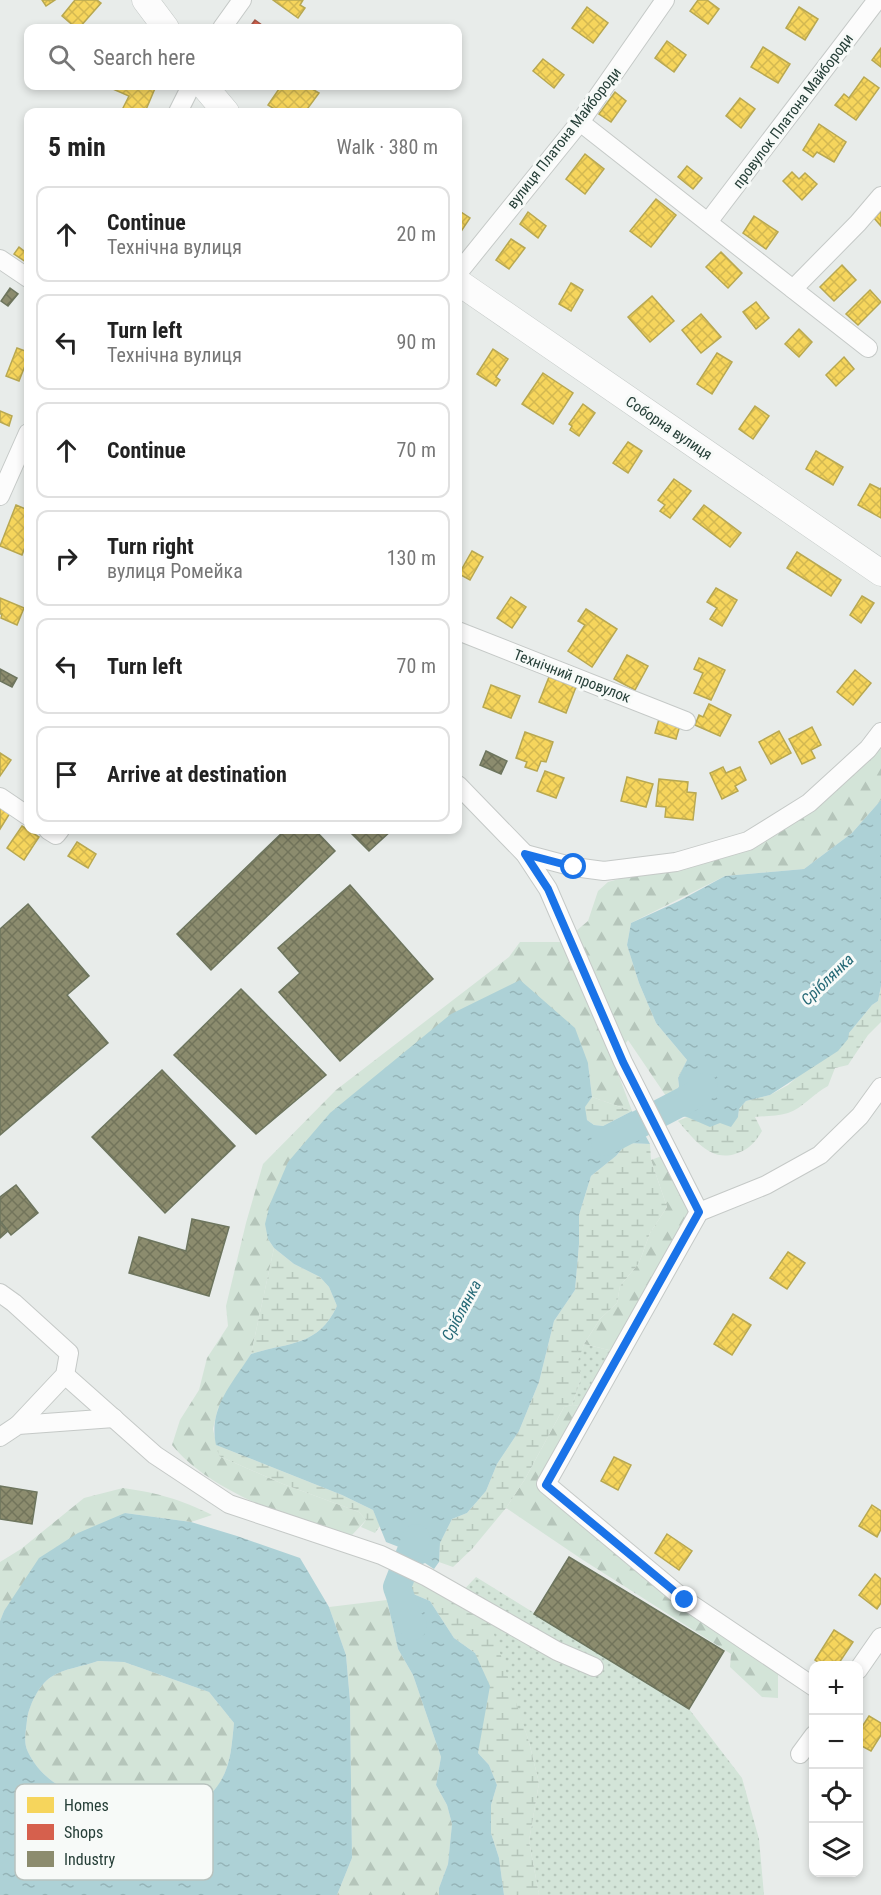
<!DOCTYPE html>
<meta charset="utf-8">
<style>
body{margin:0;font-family:"Roboto Condensed",sans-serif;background:#f2f2f2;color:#222}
.controls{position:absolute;right:18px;bottom:18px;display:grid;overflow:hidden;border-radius:12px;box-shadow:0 3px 9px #0003}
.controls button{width:54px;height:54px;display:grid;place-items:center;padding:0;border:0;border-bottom:2px solid #e0e0e0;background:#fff;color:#222;font:30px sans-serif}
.stop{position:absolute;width:18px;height:18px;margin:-14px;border:4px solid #1a73e8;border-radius:50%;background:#fff}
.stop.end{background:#1a73e8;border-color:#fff;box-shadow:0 2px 6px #0008}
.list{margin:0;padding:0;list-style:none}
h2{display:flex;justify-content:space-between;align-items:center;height:78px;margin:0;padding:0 24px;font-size:26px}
h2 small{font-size:20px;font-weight:400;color:#767676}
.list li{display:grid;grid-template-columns:39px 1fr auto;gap:18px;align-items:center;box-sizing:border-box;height:96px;margin:0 12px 12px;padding:0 12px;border:2px solid #e0e0e0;border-radius:12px}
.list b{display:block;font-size:22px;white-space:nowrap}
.list p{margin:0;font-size:20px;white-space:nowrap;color:#767676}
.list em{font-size:20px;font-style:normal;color:#767676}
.icon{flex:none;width:33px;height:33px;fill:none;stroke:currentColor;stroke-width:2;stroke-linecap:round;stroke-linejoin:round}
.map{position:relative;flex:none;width:881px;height:1895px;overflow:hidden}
.search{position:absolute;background:#fff;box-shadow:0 3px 9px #0003;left:24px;top:24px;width:438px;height:66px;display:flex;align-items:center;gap:15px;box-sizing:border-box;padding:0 21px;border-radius:12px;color:#767676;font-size:22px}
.panel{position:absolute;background:#fff;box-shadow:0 3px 9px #0003;left:24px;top:108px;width:438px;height:726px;border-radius:12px}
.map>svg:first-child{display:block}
.grass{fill:url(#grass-dots)}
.forest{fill:url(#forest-firs)}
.wetland{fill:url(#wetland-marsh)}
.water{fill:url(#water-ripples);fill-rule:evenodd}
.homes{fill:url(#homes-cross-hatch);stroke:#b8a851;stroke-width:1.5}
.shops{fill:url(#shops-cross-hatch);stroke:#a15647;stroke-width:1.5}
.industry{fill:url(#industry-cross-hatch);stroke:#6d755e;stroke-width:1.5}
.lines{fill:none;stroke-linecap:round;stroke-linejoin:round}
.river{stroke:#add1d6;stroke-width:28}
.street-casing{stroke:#c5c9c7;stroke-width:20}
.secondary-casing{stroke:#c4c9c7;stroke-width:27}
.street{stroke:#fcfcfc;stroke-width:18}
.secondary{stroke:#fcfcfc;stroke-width:26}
.route{stroke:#1a73e8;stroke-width:8}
.labels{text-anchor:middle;stroke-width:6;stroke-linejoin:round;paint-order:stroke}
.street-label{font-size:15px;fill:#263f38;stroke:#f7faf8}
.water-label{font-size:16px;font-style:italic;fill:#256976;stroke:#f7faf8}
.key{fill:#f7faf8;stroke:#b8c2be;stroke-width:1.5}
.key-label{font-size:16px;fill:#263f38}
</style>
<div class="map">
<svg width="881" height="1895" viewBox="0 0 881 1895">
<defs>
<pattern id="grass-dots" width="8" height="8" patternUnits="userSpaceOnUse" patternTransform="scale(1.5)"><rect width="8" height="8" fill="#d3e4d8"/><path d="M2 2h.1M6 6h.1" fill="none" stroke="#b5c5ba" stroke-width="1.8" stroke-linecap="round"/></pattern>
<pattern id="forest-firs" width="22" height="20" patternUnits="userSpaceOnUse" patternTransform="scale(1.5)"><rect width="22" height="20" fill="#d3e4d8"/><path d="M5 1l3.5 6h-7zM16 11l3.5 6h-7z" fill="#b5c5ba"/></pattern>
<pattern id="wetland-marsh" width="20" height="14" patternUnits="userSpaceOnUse" patternTransform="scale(1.5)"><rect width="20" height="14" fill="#d3e4d8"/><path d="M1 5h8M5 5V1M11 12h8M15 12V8" fill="none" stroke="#b5c5ba"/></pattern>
<pattern id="water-ripples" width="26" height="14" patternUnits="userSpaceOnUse" patternTransform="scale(1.5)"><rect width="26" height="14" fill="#add1d6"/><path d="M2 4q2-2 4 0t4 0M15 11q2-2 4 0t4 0" fill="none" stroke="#95b4b8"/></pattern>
<pattern id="homes-cross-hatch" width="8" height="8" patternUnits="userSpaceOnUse" patternTransform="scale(1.5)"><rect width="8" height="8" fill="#f6d55c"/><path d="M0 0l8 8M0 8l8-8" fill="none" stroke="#d3b851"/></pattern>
<pattern id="shops-cross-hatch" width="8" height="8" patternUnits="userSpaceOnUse" patternTransform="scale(1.5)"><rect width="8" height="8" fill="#d6604d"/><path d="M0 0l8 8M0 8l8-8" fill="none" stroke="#ad5141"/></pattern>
<pattern id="industry-cross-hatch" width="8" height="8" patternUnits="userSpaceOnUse" patternTransform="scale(1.5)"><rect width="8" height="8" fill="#8c8c6e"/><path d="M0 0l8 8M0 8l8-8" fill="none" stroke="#72745b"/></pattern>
</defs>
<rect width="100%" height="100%" fill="#e8ecea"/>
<g class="grass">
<polygon points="584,1344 613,1351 583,1406 572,1405 581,1378 577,1361"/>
<polygon points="476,1577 689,1709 742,1778 759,1839 764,1895 539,1895 529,1841 539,1783 529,1742 512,1693 454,1600"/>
</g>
<g class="forest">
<path d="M881,749V800L852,833L804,869L725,876L631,923L627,945L639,983L656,1023L687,1060L678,1078L679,1086L674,1094L666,1096L628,1040L613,1060L632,1111L592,1097L588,1063L268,1239L274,1248L251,1354L218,1408L213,1429L219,1456L283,1484L359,1512L366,1520L352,1535C295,1522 209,1491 172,1445L180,1420L199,1390L207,1358L228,1326L226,1306L246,1223L263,1164L336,1090L509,957L520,942H563L588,921L598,891L608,882L767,838Z"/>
<polygon points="659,1157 668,1158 693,1212 613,1351 584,1344 600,1319 617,1303 620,1286 639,1263 650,1233 667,1207 651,1160"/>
<polygon points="572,1405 583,1406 537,1487 681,1603 778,1674 778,1698 762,1697 730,1667 731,1654 583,1560 506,1508 525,1479 564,1407"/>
<path d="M123,1488C158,1493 180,1499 212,1515L191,1522L125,1513L4,1611L0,1621V1562L21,1549L84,1498Z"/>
<polygon points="387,1600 398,1649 413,1675 441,1757 436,1785 447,1805 452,1824 448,1864 439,1888 439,1895 337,1895 352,1858 350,1701 346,1655 329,1607"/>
<path d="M98,1661L124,1662L209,1692L234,1723C231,1751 231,1772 211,1795C202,1805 158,1814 146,1812C127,1810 74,1794 58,1785C46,1778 34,1765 28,1752C23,1742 26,1731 27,1720C29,1705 38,1686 51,1677C65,1668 82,1667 98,1661Z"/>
</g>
<g class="wetland">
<path d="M881,986V1022L868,1035L848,1065L835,1068L828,1086C814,1093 803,1108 788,1113C778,1116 766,1116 755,1117L762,1131C755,1143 748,1150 735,1154C710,1162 693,1138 678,1121L687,1117H738L739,1109L746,1101L770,1095L788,1085L849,1033L872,1005L878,1001Z"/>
<polygon points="592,1097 632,1111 603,1126 594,1125 587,1120 585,1115 585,1106"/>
<polygon points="627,1143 650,1144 651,1160 667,1207 650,1233 639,1263 620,1286 617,1303 600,1319 584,1344 578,1361 581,1378 572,1405 564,1407 525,1479 506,1508 472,1549 453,1567 439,1562 440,1543 452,1519 467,1513 486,1491 497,1464 519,1431 539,1382 554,1321 575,1290 579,1244 579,1215 591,1176 616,1156"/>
<path d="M274,1248L294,1264L320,1277L329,1287L337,1306C318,1347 288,1342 251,1354Z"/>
<polygon points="216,1445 342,1495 373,1510 380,1526 375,1533 361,1527 366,1520 359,1512 283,1484 219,1456"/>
<polygon points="418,1576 490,1622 529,1742 539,1783 529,1841 539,1895 504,1895 499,1858 491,1833 491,1805 497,1785 489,1765 478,1753 481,1730 475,1653 454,1638 430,1601 411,1593 406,1583"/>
</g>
<g class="water">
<polygon points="881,800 881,986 878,1001 872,1005 849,1033 848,1039 838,1051 770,1095 746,1101 739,1109 738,1117 731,1127 720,1123 710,1127 687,1117 673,1115 666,1096 675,1094 679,1086 678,1078 687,1060 656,1023 639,983 627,945 631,923 679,901 725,876 804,869 852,833"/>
<path d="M520,980L575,1028L588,1063L592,1097L585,1107L587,1120L594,1125L603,1126L632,1111L650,1144L627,1143L616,1156L591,1176L579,1215V1244L575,1290L554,1321L539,1382L519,1431L497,1464L486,1491L467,1513L452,1519L440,1543L439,1562L434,1569L425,1563L420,1565L400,1555L399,1547L386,1542L373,1510L342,1495L216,1445C208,1408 232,1384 251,1354C288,1342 318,1347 337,1306L329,1287L320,1277L294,1264L274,1248L268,1239L265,1224L270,1204L288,1162L330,1113L451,1014Z"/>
<path d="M125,1513L191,1522L237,1536L300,1558L329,1607L346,1655L350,1701L352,1858L337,1895H0V1621L4,1611L39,1558L78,1533ZM98,1661L124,1662L209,1692L234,1723C231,1751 231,1773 210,1795C202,1805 158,1814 146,1812C127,1810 74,1794 58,1785C46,1778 34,1765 28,1752C23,1742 26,1731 27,1720C29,1706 38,1686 51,1677C65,1668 82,1667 98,1661Z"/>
<polygon points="406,1583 411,1593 430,1601 454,1638 475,1653 490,1686 478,1753 489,1765 497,1785 491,1805 491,1833 499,1858 504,1895 439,1895 439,1888 448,1864 452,1824 447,1805 436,1785 441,1757 413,1675 398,1649 387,1600"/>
</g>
<g class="homes">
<polygon points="42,0 55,0 46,6"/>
<polygon points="75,0 97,0 101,3 79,28 76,28 62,16"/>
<polygon points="273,0 303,0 300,5 305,8 298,18"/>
<polygon points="698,0 707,0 719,9 708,24 690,11"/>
<polygon points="587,7 608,23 593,43 572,28"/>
<polygon points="799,7 818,19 805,40 786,28"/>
<polygon points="667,41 686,55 674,72 655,58"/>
<polygon points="763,47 790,64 778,83 751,67"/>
<polygon points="881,48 881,67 872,60"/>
<polygon points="543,59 564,75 554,88 533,71"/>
<polygon points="864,77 879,88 856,120 835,105 844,94 849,98"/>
<polygon points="114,86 156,86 145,112 121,112 129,96 113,89"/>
<polygon points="281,86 307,86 319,93 305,112 279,112 268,105"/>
<polygon points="615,92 626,101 611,122 599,114"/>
<polygon points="740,98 755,109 741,128 726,116"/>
<polygon points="819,124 846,142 834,162 817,152 813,157 803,150"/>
<polygon points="585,154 604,169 585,194 566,179"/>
<polygon points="687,166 702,178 693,189 678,177"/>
<polygon points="792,172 799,179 805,173 817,184 802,200 783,181"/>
<polygon points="656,199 676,215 651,247 630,231"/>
<polygon points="458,210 470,218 458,236"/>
<polygon points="881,211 881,226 874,218"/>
<polygon points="528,212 546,226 538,238 520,224"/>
<polygon points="754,216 778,232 766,249 743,233"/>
<polygon points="511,239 525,248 509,269 496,260"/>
<polygon points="19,247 28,254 26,262 14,254"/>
<polygon points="721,252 742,273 728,288 706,267"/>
<polygon points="842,265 856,280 834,301 820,287"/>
<polygon points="571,283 583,290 571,311 559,304"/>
<polygon points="870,290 881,302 858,325 846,314"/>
<polygon points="652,296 674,321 650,342 628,317"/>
<polygon points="756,302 769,318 756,329 743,312"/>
<polygon points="701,314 721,337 701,353 682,330"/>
<polygon points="799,329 812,342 799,357 785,344"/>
<polygon points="17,348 28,352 28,358 19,381 6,376"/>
<polygon points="493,349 508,359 496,377 500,380 496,386 477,374"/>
<polygon points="717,353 732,362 712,394 697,384"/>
<polygon points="844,357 854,369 836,386 826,375"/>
<polygon points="543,373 573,393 553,424 522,404"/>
<polygon points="583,404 595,413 579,436 570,430 572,426 569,424"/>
<polygon points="755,406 769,416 753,439 739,429"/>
<polygon points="0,411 12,416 9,426 0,422"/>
<polygon points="628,442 642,451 628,473 613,463"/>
<polygon points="816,451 843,467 833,485 806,469"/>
<polygon points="674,479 691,491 670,518 660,511 665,505 658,500"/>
<polygon points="870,484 880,489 881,488 881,518 858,505"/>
<polygon points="16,505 28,510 28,539 22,555 0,546"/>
<polygon points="704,505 741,533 730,547 693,519"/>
<polygon points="472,551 483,557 470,580 459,574"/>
<polygon points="797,552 841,580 831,596 787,568"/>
<polygon points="716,588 737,600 722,626 710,619 717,608 707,602"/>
<polygon points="862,596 874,603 861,623 850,615"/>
<polygon points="511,597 526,607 512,628 497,618"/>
<polygon points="0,598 24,608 17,625 1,618 2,614 0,614"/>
<polygon points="586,609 617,629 592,667 568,651 585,625 578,621"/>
<polygon points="627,655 648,666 635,690 614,679"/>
<polygon points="699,658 725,670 711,700 694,693 703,673 694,669"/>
<polygon points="855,670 871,683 853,705 837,692"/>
<polygon points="549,677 576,687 566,713 539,702"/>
<polygon points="491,685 520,696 511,718 483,707"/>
<polygon points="709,704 731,715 720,736 695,725 699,715 703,717"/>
<polygon points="659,719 680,725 676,739 655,733"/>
<polygon points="812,727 821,745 811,750 815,758 802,764 789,739"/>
<polygon points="779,731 791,753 771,764 759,742"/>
<polygon points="525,732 553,742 546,762 541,761 537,771 525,767 527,762 516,758"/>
<polygon points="0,753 11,760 0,776"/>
<polygon points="723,767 726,773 740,767 746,780 735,786 738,791 722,799 710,773"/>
<polygon points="545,771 564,778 556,798 537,791"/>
<polygon points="627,777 653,784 646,807 621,801"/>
<polygon points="659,779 688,782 687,792 696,793 693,820 665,817 666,807 656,806"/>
<polygon points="0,806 10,813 0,829"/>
<polygon points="22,826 39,837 24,860 7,848"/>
<polygon points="77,842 96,854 88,868 68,856"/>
<polygon points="788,1252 805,1263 787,1289 770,1278"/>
<polygon points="733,1314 751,1325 732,1355 714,1344"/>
<polygon points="614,1457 631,1465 618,1490 601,1481"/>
<polygon points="872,1505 881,1511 881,1529 877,1537 859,1526"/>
<polygon points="667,1534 692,1551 679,1570 655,1553"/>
<polygon points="875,1574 881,1579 881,1603 877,1609 859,1595"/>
<polygon points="834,1630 853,1642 837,1666 824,1666 815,1660"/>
<polygon points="869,1716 881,1723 881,1735 871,1751 858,1744 858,1733"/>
</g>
<polygon class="shops" points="255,20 266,28 249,28"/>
<g class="industry">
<polygon points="10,288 18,294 8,306 1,301"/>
<polygon points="0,669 17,678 12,687 0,681"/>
<polygon points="486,751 507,761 501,774 480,765"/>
<polygon points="285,830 315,830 335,851 211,970 177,934"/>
<polygon points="348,830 392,830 369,851"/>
<polygon points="350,885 433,979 340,1061 279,992 300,973 278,948"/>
<polygon points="28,904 89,976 67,995 108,1043 0,1135 0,929"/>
<polygon points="241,989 326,1075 256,1134 174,1055"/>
<polygon points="162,1070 235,1146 165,1213 92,1137"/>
<polygon points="16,1185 38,1213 11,1235 0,1221 0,1197"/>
<polygon points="192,1219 229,1227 209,1296 129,1273 139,1237 186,1251"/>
<polygon points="0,1221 8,1231 0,1238"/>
<polygon points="0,1486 37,1492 32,1524 0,1519"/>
<polygon points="569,1557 724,1651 689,1709 534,1614"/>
</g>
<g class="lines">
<g class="river">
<polyline points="605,1142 693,1096 704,1087"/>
<polyline points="413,1626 408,1618 397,1587 416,1538"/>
</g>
<g class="street-casing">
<g id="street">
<polyline points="222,28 242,0"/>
<polyline points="178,112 191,86"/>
<polyline points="580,122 868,348"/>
<polyline points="708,222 877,0"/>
<polyline points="0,259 28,278"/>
<polyline points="458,273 580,122 665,0"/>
<polyline points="793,289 858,223 881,196"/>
<polyline points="0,496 28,433"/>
<polyline points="458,631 686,721"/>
<polyline points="458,785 525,854 548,889 623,1062 699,1212"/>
<polyline points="0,797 28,816"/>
<polyline points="48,830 56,835 60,830"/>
<polyline points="525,854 574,867 604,871 676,862 748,841 809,803 868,749 881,732"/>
<polyline points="0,1293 14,1303 69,1353 65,1375 18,1425"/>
<polyline points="65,1375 155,1455 229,1504 381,1555 427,1577 557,1651 594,1667"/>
<polyline points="0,1437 18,1425 114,1418"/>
<polyline points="858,1670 881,1637"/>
<polyline points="814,1687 685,1600 546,1484 699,1212 766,1185 820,1155 860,1116 881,1087"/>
<polyline points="800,1754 814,1735"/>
</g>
</g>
<g class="secondary-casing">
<g id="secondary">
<polyline points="145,0 166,28"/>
<polyline points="204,86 226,112"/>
<polyline points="458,282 881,573"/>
</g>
</g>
<use href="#street" class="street"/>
<use href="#secondary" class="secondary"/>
</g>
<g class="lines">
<polyline class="route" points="574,867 525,854 548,889 623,1062 699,1212 546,1485 685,1600"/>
</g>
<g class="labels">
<g class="street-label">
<text transform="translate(793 111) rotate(-53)" y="5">провулок Платона Майбороди</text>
<text transform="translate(564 138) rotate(-52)" y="5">вулиця Платона Майбороди</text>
<text transform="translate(669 428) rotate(34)" y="5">Соборна вулиця</text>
<text transform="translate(572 676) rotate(21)" y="5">Технічний провулок</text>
</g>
<g class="water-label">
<text transform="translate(827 979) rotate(-44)" y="6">Сріблянка</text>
<text transform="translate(461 1310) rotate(-62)" y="6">Сріблянка</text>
</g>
</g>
<rect x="15" y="1784" width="198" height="96" rx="9" class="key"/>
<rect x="27" y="1797" width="27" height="16" fill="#f6d55c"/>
<rect x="27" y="1824" width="27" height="16" fill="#d6604d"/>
<rect x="27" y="1851" width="27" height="16" fill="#8c8c6e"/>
<g class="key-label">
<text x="64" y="1811">Homes</text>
<text x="64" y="1838">Shops</text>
<text x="64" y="1865">Industry</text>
</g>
</svg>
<div class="controls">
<button>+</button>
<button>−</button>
<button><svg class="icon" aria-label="locate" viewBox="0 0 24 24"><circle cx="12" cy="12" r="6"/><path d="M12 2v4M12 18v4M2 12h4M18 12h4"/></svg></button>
<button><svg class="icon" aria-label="layers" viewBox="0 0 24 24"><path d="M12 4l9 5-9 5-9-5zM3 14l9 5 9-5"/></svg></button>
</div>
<div class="stop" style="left:574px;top:867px"></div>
<div class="stop end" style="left:685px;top:1600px"></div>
<div class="search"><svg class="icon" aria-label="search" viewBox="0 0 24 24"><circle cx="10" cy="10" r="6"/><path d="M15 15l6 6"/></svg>Search here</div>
<section class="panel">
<h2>5 min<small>Walk · 380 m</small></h2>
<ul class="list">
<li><svg class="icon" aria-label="ahead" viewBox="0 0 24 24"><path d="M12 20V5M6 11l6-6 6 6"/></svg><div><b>Continue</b><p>Технічна вулиця</p></div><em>20 m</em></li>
<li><svg class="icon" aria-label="left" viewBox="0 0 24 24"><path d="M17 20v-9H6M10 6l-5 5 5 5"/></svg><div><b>Turn left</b><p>Технічна вулиця</p></div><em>90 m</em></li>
<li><svg class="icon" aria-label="ahead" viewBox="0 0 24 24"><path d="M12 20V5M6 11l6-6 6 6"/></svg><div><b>Continue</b></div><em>70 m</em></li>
<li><svg class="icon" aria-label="right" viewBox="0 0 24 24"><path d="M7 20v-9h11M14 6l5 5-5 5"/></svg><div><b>Turn right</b><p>вулиця Ромейка</p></div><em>130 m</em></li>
<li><svg class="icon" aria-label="left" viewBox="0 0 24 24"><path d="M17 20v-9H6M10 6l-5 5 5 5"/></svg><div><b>Turn left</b></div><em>70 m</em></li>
<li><svg class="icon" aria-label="arrive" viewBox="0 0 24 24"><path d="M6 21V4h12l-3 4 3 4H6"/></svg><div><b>Arrive at destination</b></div></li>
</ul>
</section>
</div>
